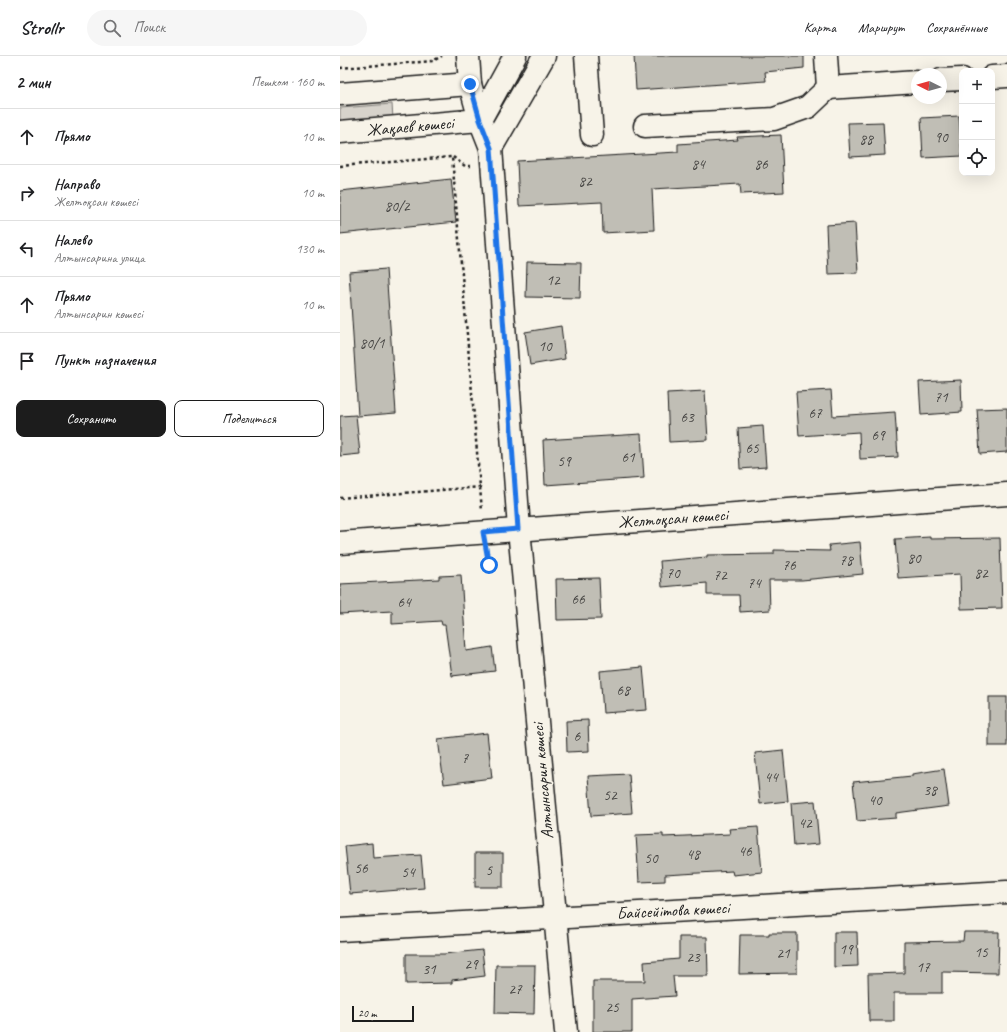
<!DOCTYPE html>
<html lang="ru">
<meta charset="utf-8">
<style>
body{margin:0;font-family:Caveat,sans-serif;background:#f6f6f6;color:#202124}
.controls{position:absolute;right:12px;top:12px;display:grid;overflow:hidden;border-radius:8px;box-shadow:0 4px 16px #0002}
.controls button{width:36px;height:36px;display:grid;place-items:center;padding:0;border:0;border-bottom:1px solid #e0e0e0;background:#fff;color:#202124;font:20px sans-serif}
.compass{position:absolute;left:571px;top:12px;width:36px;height:36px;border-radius:50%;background:#fff;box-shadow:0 4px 16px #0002;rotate:275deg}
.scale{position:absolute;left:12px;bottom:10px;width:62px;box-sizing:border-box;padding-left:4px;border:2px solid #1c1c1c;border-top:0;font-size:11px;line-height:14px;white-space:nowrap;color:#1c1c1c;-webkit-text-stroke:3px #f7f3e8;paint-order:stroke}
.stop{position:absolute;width:12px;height:12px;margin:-9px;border:3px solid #1a73e8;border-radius:50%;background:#fff}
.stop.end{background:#1a73e8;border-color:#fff;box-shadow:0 1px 4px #0008}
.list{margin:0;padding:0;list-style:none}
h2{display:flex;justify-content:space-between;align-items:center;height:52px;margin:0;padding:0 16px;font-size:17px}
h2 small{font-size:13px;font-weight:400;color:#757577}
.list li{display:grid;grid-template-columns:26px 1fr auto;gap:12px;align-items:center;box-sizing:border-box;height:56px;padding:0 16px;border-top:1px solid #e0e0e0}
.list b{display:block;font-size:15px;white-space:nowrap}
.list p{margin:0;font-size:13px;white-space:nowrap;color:#757577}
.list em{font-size:13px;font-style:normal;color:#757577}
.actions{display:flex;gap:8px;padding:12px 16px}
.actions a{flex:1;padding:9px 0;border:1px solid #1c1c1c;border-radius:8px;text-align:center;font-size:14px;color:#1c1c1c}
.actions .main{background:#1c1c1c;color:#fff}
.icon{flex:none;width:22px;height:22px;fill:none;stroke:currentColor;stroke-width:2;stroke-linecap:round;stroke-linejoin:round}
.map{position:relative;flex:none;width:667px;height:976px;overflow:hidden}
header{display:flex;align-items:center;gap:24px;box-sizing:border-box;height:56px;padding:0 20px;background:#fff;border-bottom:1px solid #e0e0e0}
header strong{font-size:19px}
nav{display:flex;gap:22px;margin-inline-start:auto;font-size:14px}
.search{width:280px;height:36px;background:#f6f6f6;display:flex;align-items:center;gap:10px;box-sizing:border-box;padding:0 14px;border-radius:22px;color:#757577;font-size:15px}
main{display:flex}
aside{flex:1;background:#fff}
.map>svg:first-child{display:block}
.green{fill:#d7d3cb;stroke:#7a7874}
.building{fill:#c0beb5;stroke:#1c1c1c}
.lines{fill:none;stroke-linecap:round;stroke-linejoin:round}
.minor-casing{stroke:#1c1c1c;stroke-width:25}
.path{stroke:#1c1c1c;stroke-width:2.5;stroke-dasharray:3 3;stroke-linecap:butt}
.minor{stroke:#f7f3e8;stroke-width:22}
.route{stroke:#1a73e8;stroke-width:5}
.labels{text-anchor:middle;stroke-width:3;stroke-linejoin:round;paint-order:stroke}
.number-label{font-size:15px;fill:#454442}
.street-label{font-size:17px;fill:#1c1c1c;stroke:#f7f3e8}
</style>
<header>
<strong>Strollr</strong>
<div class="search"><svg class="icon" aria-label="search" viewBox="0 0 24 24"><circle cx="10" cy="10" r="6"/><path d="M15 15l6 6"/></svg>Поиск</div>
<nav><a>Карта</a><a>Маршрут</a><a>Сохранённые</a></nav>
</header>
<main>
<aside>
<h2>2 мин<small>Пешком · 160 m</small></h2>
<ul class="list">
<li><svg class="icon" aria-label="ahead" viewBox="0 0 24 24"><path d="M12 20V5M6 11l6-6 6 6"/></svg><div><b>Прямо</b></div><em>10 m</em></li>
<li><svg class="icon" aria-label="right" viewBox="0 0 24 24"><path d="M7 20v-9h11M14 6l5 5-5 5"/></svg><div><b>Направо</b><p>Желтоқсан көшесі</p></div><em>10 m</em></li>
<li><svg class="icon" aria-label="left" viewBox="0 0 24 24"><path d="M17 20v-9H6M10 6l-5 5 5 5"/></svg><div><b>Налево</b><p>Алтынсарина улица</p></div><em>130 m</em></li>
<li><svg class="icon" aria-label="ahead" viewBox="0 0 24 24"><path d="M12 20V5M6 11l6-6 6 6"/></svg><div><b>Прямо</b><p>Алтынсарин көшесі</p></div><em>10 m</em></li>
<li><svg class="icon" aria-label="arrive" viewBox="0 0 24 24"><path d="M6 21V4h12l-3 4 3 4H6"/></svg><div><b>Пункт назначения</b></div></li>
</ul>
<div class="actions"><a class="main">Сохранить</a><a>Поделиться</a></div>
</aside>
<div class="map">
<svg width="667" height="976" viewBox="0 0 667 976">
<rect width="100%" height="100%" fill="#f7f3e8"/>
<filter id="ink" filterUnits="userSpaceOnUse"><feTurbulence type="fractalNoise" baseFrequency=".025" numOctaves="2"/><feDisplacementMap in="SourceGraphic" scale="8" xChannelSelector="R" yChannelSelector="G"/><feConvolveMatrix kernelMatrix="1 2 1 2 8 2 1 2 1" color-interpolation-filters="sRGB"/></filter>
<g filter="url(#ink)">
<polygon class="green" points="52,48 53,63 0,68 0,52"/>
<g class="building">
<polygon points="294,0 464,0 464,12 425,16 426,25 296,34"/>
<polygon points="619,60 622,100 583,102 581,62"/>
<polygon points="543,66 545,99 510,101 508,67"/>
<polygon points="441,79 444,136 401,138 400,128 312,133 314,174 263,177 262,146 179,150 177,105 338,96 338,88 398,84 397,81"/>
<polygon points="111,123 116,166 0,178 0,135"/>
<polygon points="515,167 518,217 488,218 486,169"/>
<polygon points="187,206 241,207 240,242 186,241"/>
<polygon points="46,213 56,357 18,360 9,216"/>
<polygon points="221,270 225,303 190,309 185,276"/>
<polygon points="621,324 622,356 581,359 579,326"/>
<polygon points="491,334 493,360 555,356 558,401 520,403 519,376 459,380 456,336"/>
<polygon points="365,335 368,384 329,386 327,337"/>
<polygon points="667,352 667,396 640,398 637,353"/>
<polygon points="16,359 20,398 0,400 0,360"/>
<polygon points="423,370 426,411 400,413 398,372"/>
<polygon points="301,378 304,422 205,429 203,384"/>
<polygon points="590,481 590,483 660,482 662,552 621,553 620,518 558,522 555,483"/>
<polygon points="520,486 523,518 462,524 429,524 430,554 400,556 399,539 367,539 367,527 322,531 320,505 367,501 367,499 434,498 434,494 490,495 489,489"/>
<polygon points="121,519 126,595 152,591 155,615 112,620 105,569 102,569 101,565 52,568 52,555 0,558 0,528 99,523 99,520"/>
<polygon points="259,522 261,563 217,564 216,523"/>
<polygon points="303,611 307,654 263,657 260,615"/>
<rect x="649" y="641" width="18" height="49"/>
<polygon points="248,664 249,695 227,696 226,665"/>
<polygon points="147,677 152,722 104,728 98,683"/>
<polygon points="443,694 448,745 420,748 415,697"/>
<polygon points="604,713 609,750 556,757 556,762 517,765 513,726 572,720 572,718"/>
<polygon points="289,718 292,757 251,760 248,720"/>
<polygon points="475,745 479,788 454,790 451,747"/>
<polygon points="418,771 422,816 393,819 392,815 325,819 325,825 299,826 296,779 323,778 323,781 390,778 389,773"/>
<polygon points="32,787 33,802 81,799 84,832 10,838 5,790"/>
<rect x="135" y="797" width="28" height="34"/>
<polygon points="494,876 517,876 518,910 494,911"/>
<polygon points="624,876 659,876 658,917 602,916 602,937 554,937 554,965 529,965 528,918 564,917 564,886 623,885"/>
<polygon points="429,877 457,877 457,917 399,918 400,879 429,879"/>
<polygon points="339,881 367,881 368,920 333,920 335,940 292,943 292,976 253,976 253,925 305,925 304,906 339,903"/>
<polygon points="142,894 145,920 112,924 112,927 66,928 66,898 104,898"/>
<polygon points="156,909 195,909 194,958 155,957"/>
</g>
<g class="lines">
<g class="minor-casing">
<g id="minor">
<polyline points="128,0 130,28 140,64 151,92 179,473 226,976"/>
<polyline points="246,0 252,79"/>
<polyline points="486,0 488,32 577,26"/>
<polyline points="652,21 667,20"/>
<polyline points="601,24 622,23"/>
<polyline points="0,38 130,28"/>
<polyline points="140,64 175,0"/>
<polyline points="305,70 434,63 468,51 488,32"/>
<polyline points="0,76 140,64"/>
<polyline points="151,92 204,0"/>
<polyline points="0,487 667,438"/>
<polyline points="0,874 667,836"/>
</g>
</g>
<g class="path">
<polyline points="0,12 93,5 102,0"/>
<polyline points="113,101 125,110 131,110"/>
<polyline points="0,110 112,101 142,455"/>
<polyline points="0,442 140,431"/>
<polyline points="147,497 149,509"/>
</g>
<use href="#minor" class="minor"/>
</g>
</g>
<g class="lines" filter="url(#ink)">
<polyline class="route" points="130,28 140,64 151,92 178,473 143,476 149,509"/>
</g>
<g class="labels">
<g class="number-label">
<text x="601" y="86">90</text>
<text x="526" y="88">88</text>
<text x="358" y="113">84</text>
<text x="421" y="113">86</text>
<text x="245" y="130">82</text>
<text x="57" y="155">80/2</text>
<text x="213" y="229">12</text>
<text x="32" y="292">80/1</text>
<text x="205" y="295">10</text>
<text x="601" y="346">71</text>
<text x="475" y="362">67</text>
<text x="347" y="366">63</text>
<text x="538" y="384">69</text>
<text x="412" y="397">65</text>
<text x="288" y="406">61</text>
<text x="224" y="410">59</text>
<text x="574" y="507">80</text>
<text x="506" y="509">78</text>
<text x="449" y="514">76</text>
<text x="333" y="522">70</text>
<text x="641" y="522">82</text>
<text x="380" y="524">72</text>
<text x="414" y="532">74</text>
<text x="238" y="548">66</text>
<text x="64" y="551">64</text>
<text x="283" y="639">68</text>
<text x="237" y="685">6</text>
<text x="125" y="707">7</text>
<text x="431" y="726">44</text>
<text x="590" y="739">38</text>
<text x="270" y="744">52</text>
<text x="535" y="749">40</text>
<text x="465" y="772">42</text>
<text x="405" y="800">46</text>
<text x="353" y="803">48</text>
<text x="311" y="807">50</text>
<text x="21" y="817">56</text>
<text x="149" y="819">5</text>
<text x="68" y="821">54</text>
<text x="506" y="898">19</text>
<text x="641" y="901">15</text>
<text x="443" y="902">21</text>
<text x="353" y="906">23</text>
<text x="131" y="913">29</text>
<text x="583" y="916">17</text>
<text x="89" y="918">31</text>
<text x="175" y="938">27</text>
<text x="272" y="956">25</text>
</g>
<g class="street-label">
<text transform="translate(70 70) rotate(-5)" y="6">Жақаев көшесі</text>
<text transform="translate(333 462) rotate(-4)" y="6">Желтоқсан көшесі</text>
<text transform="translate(202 725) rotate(-95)" y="6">Алтынсарин көшесі</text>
<text transform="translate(333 854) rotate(-3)" y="6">Байсейітова көшесі</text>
</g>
</g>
</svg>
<div class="controls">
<button>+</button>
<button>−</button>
<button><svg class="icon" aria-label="locate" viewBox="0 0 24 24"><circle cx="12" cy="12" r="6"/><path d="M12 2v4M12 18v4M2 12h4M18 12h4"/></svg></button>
</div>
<svg class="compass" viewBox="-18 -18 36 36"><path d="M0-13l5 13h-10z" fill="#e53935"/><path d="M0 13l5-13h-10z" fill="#757577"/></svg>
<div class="scale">20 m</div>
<div class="stop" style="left:149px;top:509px"></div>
<div class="stop end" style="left:130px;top:28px"></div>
</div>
</main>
